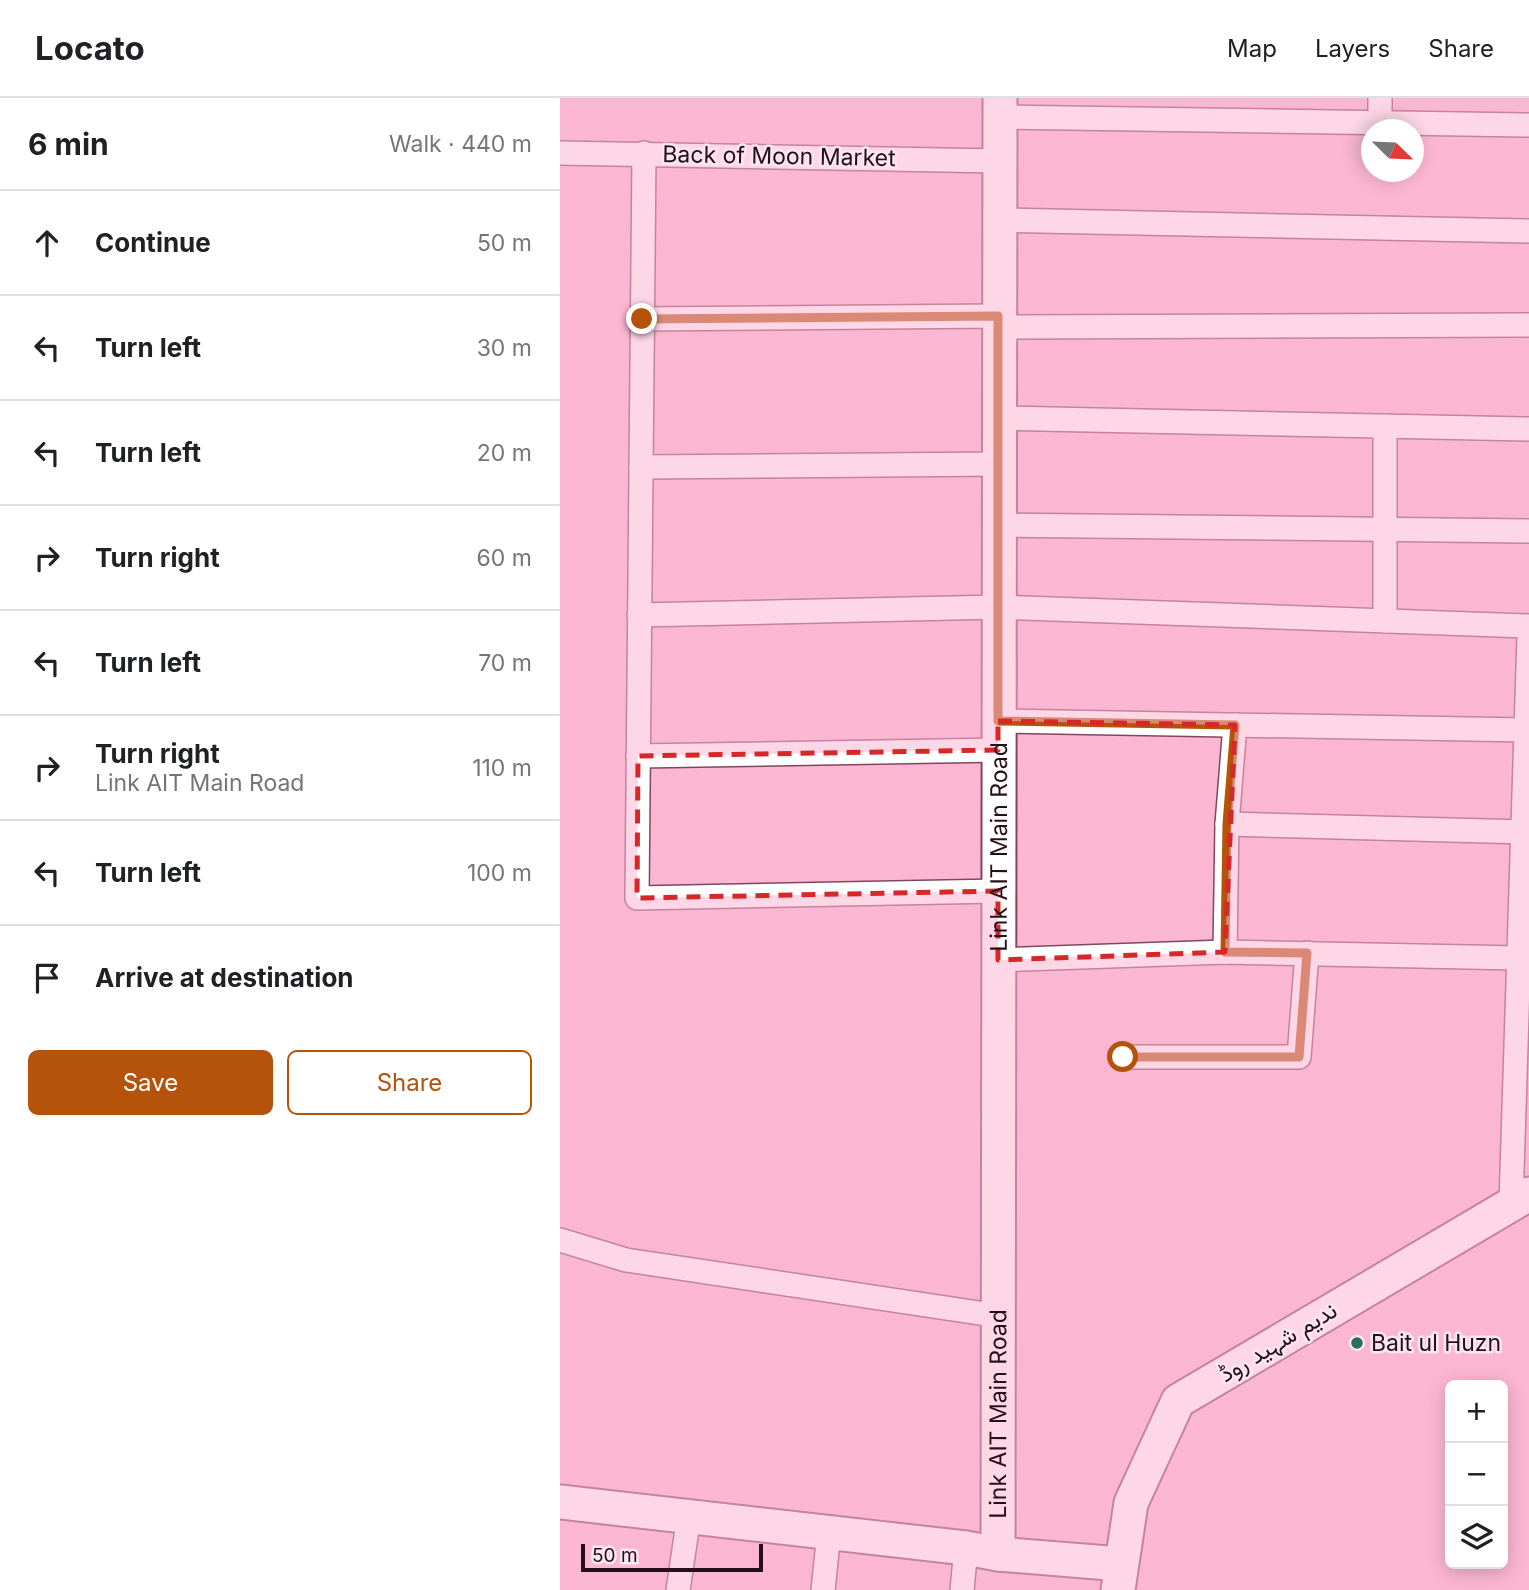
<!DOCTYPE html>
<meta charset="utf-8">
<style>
body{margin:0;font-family:Inter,Vazirmatn,sans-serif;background:#f2f2f2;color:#202124}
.controls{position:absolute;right:21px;bottom:21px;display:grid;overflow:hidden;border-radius:10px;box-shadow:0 4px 18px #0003}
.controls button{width:63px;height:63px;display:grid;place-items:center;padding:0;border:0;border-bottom:2px solid #e0e0e0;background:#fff;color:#202124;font:35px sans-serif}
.compass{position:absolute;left:801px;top:21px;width:63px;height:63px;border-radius:50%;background:#fff;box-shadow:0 4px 18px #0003;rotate:113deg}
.scale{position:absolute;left:21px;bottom:18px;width:182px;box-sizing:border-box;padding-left:7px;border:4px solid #260f19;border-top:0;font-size:19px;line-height:24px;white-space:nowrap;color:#260f19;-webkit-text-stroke:5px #fde7ef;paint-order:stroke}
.stop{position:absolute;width:21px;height:21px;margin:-16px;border:5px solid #b45309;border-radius:50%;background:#fff}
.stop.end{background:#b45309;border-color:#fff;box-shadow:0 2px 7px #0008}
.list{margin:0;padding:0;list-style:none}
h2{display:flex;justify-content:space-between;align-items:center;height:91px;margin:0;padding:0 28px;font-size:30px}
h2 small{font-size:23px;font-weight:400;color:#757577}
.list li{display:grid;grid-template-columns:46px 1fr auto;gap:21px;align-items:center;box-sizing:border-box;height:105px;padding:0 28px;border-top:2px solid #e0e0e0}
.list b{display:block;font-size:26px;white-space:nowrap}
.list p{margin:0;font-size:23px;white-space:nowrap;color:#757577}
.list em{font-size:23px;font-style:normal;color:#757577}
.actions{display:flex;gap:14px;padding:21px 28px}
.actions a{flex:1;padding:16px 0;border:2px solid #b45309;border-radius:10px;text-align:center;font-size:24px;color:#b45309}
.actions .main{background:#b45309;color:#fff}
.icon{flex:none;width:38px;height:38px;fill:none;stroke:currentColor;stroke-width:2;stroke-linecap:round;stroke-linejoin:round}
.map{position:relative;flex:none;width:969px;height:1492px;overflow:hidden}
header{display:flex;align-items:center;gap:42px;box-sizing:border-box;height:98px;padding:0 35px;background:#fff;border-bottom:2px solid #e0e0e0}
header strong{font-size:33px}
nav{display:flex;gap:38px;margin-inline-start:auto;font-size:24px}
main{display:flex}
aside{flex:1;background:#fff}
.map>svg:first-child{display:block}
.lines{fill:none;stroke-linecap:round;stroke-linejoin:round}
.street-casing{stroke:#80465f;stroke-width:26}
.secondary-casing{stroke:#80465f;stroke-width:37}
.street{stroke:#fff;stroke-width:23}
.secondary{stroke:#fff;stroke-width:33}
.route{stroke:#b45309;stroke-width:9}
.marked{fill:none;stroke:#d62828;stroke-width:5;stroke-dasharray:14 9;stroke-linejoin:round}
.poi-dot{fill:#2c6d5c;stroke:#fde7ef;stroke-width:2.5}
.labels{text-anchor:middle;stroke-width:5;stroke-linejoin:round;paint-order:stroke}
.street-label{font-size:23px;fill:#260f19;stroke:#fde7ef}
.poi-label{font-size:23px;fill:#260f19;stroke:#fde7ef;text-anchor:start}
</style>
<header>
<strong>Locato</strong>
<nav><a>Map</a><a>Layers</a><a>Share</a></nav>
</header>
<main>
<aside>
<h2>6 min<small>Walk · 440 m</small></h2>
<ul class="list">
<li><svg class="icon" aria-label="ahead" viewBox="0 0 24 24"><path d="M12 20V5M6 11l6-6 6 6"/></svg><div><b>Continue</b></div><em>50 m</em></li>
<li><svg class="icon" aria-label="left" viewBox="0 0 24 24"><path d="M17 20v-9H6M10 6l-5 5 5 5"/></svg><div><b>Turn left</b></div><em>30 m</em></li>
<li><svg class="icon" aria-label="left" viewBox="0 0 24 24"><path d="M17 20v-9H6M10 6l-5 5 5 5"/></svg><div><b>Turn left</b></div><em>20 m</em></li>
<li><svg class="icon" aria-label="right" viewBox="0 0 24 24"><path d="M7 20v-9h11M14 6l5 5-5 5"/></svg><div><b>Turn right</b></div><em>60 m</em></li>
<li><svg class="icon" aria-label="left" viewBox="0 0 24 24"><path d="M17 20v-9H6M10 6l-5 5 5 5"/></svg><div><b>Turn left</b></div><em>70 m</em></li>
<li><svg class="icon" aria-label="right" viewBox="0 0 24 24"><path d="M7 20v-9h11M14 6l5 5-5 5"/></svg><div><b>Turn right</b><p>Link AIT Main Road</p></div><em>110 m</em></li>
<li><svg class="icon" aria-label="left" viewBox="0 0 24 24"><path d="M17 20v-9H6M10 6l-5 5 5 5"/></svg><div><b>Turn left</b></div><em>100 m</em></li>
<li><svg class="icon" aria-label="arrive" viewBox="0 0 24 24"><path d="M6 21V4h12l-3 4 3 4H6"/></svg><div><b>Arrive at destination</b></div></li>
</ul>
<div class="actions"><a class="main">Save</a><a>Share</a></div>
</aside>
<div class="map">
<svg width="969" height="1492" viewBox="0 0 969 1492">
<rect width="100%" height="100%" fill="#fbb7d2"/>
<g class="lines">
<g class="street-casing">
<g id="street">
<polyline points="820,0 820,24"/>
<polyline points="440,19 969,27"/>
<polyline points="0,55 438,63"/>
<polyline points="84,55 77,800 438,793"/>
<polyline points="438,122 969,133"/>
<polyline points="82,221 438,218"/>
<polyline points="438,229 969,227"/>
<polyline points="438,320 969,331"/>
<polyline points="825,328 825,523"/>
<polyline points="81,369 438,366"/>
<polyline points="438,427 969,433"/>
<polyline points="79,517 438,509 969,528"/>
<polyline points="438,623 969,632"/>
<polyline points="78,658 438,652"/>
<polyline points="667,726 969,734"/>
<polyline points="665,854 667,726 675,627"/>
<polyline points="438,862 665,854 958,860"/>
<polyline points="563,959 739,959 747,855"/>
<polyline points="951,1105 969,539"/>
<polyline points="0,1142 66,1162 439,1218"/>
<polyline points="118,1492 129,1418"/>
<polyline points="263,1492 269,1435"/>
<polyline points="402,1492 406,1450"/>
</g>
</g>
<g class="secondary-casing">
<g id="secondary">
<polyline points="0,1404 406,1450 438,1456 561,1466"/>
<path id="s1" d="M438,1456L440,0"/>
<polyline points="558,1492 571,1405 618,1303 969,1096"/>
</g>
</g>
<use href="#street" class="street"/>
<use href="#secondary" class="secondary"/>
</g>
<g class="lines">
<polyline class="route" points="82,221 438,218 438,623 675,627 667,726 665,854 747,855 739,959 563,959"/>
</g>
<path d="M0 0H969V1492H0ZM438,623L675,627L665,854L438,862V793L77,800L78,658L438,652Z" fill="#fbb7d2" fill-opacity=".55" fill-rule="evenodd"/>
<path class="marked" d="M438,623L675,627L665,854L438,862V793L77,800L78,658L438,652Z"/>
<circle class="poi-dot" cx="797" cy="1245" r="7"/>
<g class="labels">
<g class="street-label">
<text transform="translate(219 58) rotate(1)" y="8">Back of Moon Market</text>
<text dy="8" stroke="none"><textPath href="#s1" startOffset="707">Link AIT Main Road</textPath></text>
<text transform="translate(718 1244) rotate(-31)" y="8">ندیم شہید روڈ</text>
<text dy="8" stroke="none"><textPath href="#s1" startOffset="140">Link AIT Main Road</textPath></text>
</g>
<g class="poi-label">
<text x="811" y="1253">Bait ul Huzn</text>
</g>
</g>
</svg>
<div class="controls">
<button>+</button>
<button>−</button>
<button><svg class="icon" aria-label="layers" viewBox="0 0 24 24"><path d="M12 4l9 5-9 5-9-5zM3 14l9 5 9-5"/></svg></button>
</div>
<svg class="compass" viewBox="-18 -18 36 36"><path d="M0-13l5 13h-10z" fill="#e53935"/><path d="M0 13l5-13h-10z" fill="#757577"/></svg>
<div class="scale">50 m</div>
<div class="stop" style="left:563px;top:959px"></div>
<div class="stop end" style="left:82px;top:221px"></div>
</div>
</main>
